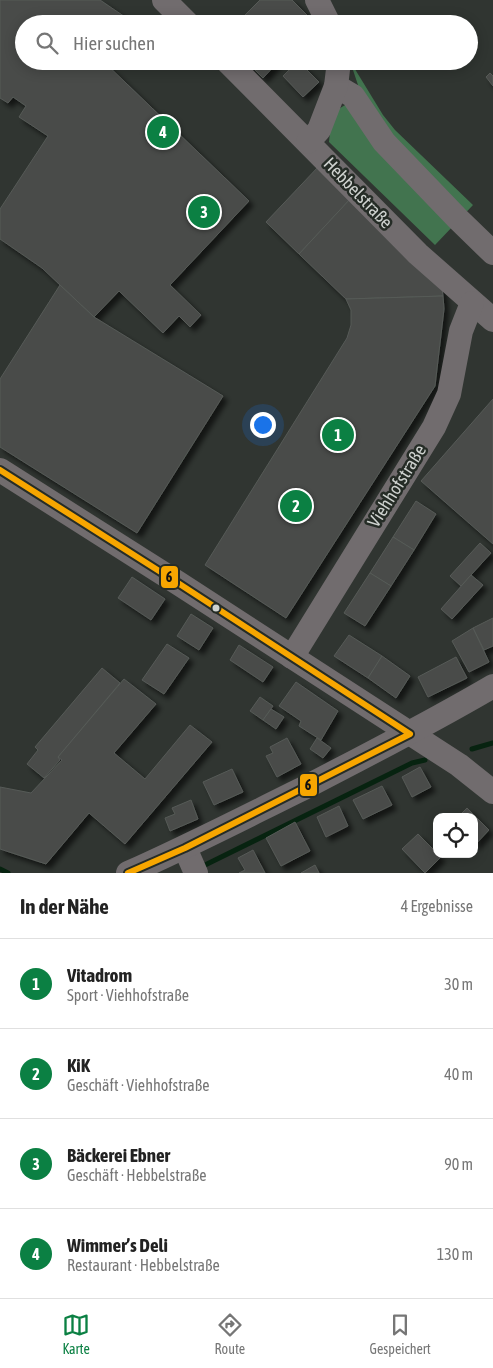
<!DOCTYPE html>
<html lang="de">
<meta charset="utf-8">
<style>
body{margin:0;font-family:"Asap Condensed",sans-serif;background:#f6f6f6;color:#222}
.controls{position:absolute;right:15px;bottom:15px;display:grid;overflow:hidden;border-radius:10px;box-shadow:0 2px 12px #0003}
.controls button{width:45px;height:45px;display:grid;place-items:center;padding:0;border:0;border-bottom:1px solid #e0e0e0;background:#fff;color:#222;font:25px sans-serif}
.you{position:absolute;left:262px;top:424px;width:18px;height:18px;margin:-12px;border:4px solid #fff;border-radius:50%;background:#1a73e8;box-shadow:0 0 0 8px #1a73e833}
.badge{display:grid;place-items:center;width:32px;height:32px;border-radius:50%;background:#0b8043;color:#fff;font-size:16px;font-weight:700}
.pin{position:absolute;translate:-50% -50%;border:2px solid #fff;box-shadow:0 1px 5px #0006}
.list{margin:0;padding:0;list-style:none}
h2{display:flex;justify-content:space-between;align-items:center;height:65px;margin:0;padding:0 20px;font-size:21px}
h2 small{font-size:16px;font-weight:400;color:#767676}
.list li{display:grid;grid-template-columns:32px 1fr auto;gap:15px;align-items:center;box-sizing:border-box;height:90px;padding:0 20px;border-top:1px solid #e0e0e0}
.list b{display:block;font-size:19px;white-space:nowrap}
.list p{margin:0;font-size:16px;white-space:nowrap;color:#767676}
.list em{font-size:16px;font-style:normal;color:#767676}
.icon{flex:none;width:28px;height:28px;fill:none;stroke:currentColor;stroke-width:2;stroke-linecap:round;stroke-linejoin:round}
.map{position:relative;flex:none;width:493px;height:873px;overflow:hidden}
.search{position:absolute;background:#fff;box-shadow:0 2px 12px #0003;left:15px;right:15px;top:15px;height:55px;display:flex;align-items:center;gap:12px;box-sizing:border-box;padding:0 18px;border-radius:28px;color:#767676;font-size:19px}
.sheet{height:425px;background:#fff}
nav{display:flex;justify-content:space-around;align-items:center;box-sizing:border-box;height:70px;border-top:1px solid #e0e0e0;background:#fff;font-size:14px;color:#767676}
nav a{display:grid;justify-items:center;gap:2px}
nav .on{color:#0b8043}
.map>svg:first-child{display:block}
.forest{fill:#42744f}
.lines{fill:none;stroke-linecap:round;stroke-linejoin:round}
.stream{stroke:#072310;stroke-width:5}
.building{fill:#494c49;stroke:#565a57;filter:url(#shadow)}
.minor{stroke:#716c6e;stroke-width:24}
.bus-1-casing{stroke:#252c26;stroke-width:10}
.bus-1{stroke:#f7a600;stroke-width:6}
.bus-dot{fill:#ced2cf;stroke:#252c26;stroke-width:2}
.labels{text-anchor:middle;stroke-width:5;stroke-linejoin:round;paint-order:stroke}
.street-label{font-size:18px;fill:#ced2cf;stroke:#252c26}
.line-badge{stroke:#252c26;stroke-width:2}
.pale-badge-label{font-size:14px;text-anchor:middle;font-weight:bold;fill:#111}
</style>
<div class="map">
<svg width="493" height="873" viewBox="0 0 493 873">
<defs>
<filter id="shadow"><feDropShadow dx="4.5" dy="4.5" stdDeviation="2.5" flood-color="#0009"/></filter>
</defs>
<rect width="100%" height="100%" fill="#303531"/>
<path class="forest" d="M350,61L383,115L395,130L473,205L435,245L329,142C333,109 332,111 362,97Z"/>
<g class="lines">
<g class="stream">
<polyline points="472,749 493,743"/>
<polyline points="201,867 412,763 425,760"/>
<polyline points="0,869 8,873"/>
</g>
</g>
<g class="building">
<polygon points="0,0 100,0 128,19 124,24 24,24 24,61 103,61 249,201 170,285 201,315 190,327 179,316 163,333 119,291 94,317 42,268 0,239 0,209 48,136 19,117 26,106 13,97 8,103 0,98"/>
<polygon points="260,0 292,0 316,24 236,24"/>
<polygon points="246,61 279,61 263,78"/>
<polygon points="298,61 319,82 303,97 283,76"/>
<polygon points="490,73 493,76 493,86 486,77"/>
<polygon points="319,166 352,197 299,254 266,222"/>
<polygon points="352,197 441,280 443,296 346,299 299,254"/>
<polygon points="60,285 94,317 223,396 137,533 0,447 0,379"/>
<polygon points="443,296 444,309 435,386 286,618 205,565 347,338 351,325 351,310 346,299"/>
<polygon points="493,399 493,544 421,481"/>
<polygon points="416,501 436,514 414,550 393,537"/>
<polygon points="393,537 414,550 391,586 370,573"/>
<polygon points="480,543 491,553 461,586 450,576"/>
<polygon points="370,573 391,586 365,626 344,613"/>
<polygon points="471,575 483,585 452,619 441,609"/>
<polygon points="132,577 165,599 151,620 118,598"/>
<polygon points="191,614 213,628 199,650 177,636"/>
<polygon points="493,618 493,646 484,650 473,628"/>
<polygon points="473,628 489,662 469,672 452,641"/>
<polygon points="349,635 382,656 368,678 334,656"/>
<polygon points="167,644 189,658 164,694 142,680"/>
<polygon points="239,645 273,667 263,682 230,660"/>
<polygon points="382,656 410,676 396,698 368,678"/>
<polygon points="456,657 467,678 428,697 418,677"/>
<polygon points="102,668 120,683 58,757 60,760 44,778 27,764 38,750 35,747"/>
<polygon points="124,679 156,704 114,753 145,779 190,725 212,742 125,844 89,813 46,864 0,849 0,787 31,793 62,760 58,757"/>
<polygon points="296,682 338,711 321,740 299,726 301,721 279,706"/>
<polygon points="260,697 273,706 263,720 250,711"/>
<polygon points="271,709 284,717 276,729 263,720"/>
<polygon points="287,738 301,764 277,777 266,756 273,753 270,747"/>
<polygon points="317,738 331,748 323,758 310,749"/>
<polygon points="420,767 431,787 412,797 402,777"/>
<polygon points="232,769 243,792 214,805 203,782"/>
<polygon points="382,786 392,805 363,819 353,800"/>
<polygon points="191,800 198,819 170,831 165,818 175,814 172,808"/>
<polygon points="339,806 348,826 326,837 317,817"/>
<polygon points="467,808 489,830 474,846 474,817 458,817"/>
<polygon points="295,822 310,851 281,866 266,838"/>
<polygon points="418,834 441,857 425,873 402,849"/>
<polygon points="253,850 265,873 239,873 245,870 238,858"/>
<polygon points="315,865 319,873 301,873"/>
</g>
<g class="lines">
<g class="minor">
<polyline points="164,0 188,24"/>
<polyline points="317,0 329,24"/>
<polyline points="227,61 418,254 493,320"/>
<polyline points="336,86 353,96 384,142 458,219 493,253"/>
<polyline points="308,142 319,130 336,86 339,61"/>
<polyline points="0,470 178,583 459,765 493,792"/>
<polyline points="292,657 434,427 449,394 461,331 472,303"/>
<polyline points="185,848 196,873"/>
<path d="M128,873C189,846 247,816 306,787C369,754 432,722 493,686"/>
</g>
<g class="bus-1-casing">
<polyline id="bus-1" points="0,470 178,583 410,734 185,848 128,873"/>
</g>
<use href="#bus-1" class="bus-1"/>
</g>
<circle class="bus-dot" cx="216" cy="608" r="4.5"/>
<g class="labels">
<g class="street-label">
<text transform="translate(358 193) rotate(46)" y="6">Hebbelstraße</text>
<text transform="translate(397 486) rotate(-58)" y="6">Viehhofstraße</text>
</g>
</g>
<g class="line-badge">
<rect x="160" y="565" width="19" height="24" rx="5" fill="#f7a600"/>
<rect x="299" y="773" width="19" height="24" rx="5" fill="#f7a600"/>
</g>
<g class="pale-badge-label">
<text x="169" y="582">6</text>
<text x="308" y="790">6</text>
</g>
</svg>
<div class="controls">
<button><svg class="icon" aria-label="locate" viewBox="0 0 24 24"><circle cx="12" cy="12" r="6"/><path d="M12 2v4M12 18v4M2 12h4M18 12h4"/></svg></button>
</div>
<div class="you"></div>
<div class="pin badge" style="left:338px;top:435px">1</div>
<div class="pin badge" style="left:296px;top:506px">2</div>
<div class="pin badge" style="left:204px;top:212px">3</div>
<div class="pin badge" style="left:163px;top:132px">4</div>
<div class="search"><svg class="icon" aria-label="search" viewBox="0 0 24 24"><circle cx="10" cy="10" r="6"/><path d="M15 15l6 6"/></svg>Hier suchen</div>
</div>
<section class="sheet">
<h2>In der Nähe<small>4 Ergebnisse</small></h2>
<ul class="list">
<li><span class="badge">1</span><div><b>Vitadrom</b><p>Sport · Viehhofstraße</p></div><em>30 m</em></li>
<li><span class="badge">2</span><div><b>KiK</b><p>Geschäft · Viehhofstraße</p></div><em>40 m</em></li>
<li><span class="badge">3</span><div><b>Bäckerei Ebner</b><p>Geschäft · Hebbelstraße</p></div><em>90 m</em></li>
<li><span class="badge">4</span><div><b>Wimmer’s Deli</b><p>Restaurant · Hebbelstraße</p></div><em>130 m</em></li>
</ul>
</section>
<nav>
<a class="on"><svg class="icon" aria-label="map" viewBox="0 0 24 24"><path d="M3 6l6-2 6 2 6-2v14l-6 2-6-2-6 2zM9 4v14M15 6v14"/></svg>Karte</a>
<a><svg class="icon" aria-label="directions" viewBox="0 0 24 24"><path d="M12 3l9 9-9 9-9-9zM9 14v-3h6M13 9l2 2-2 2"/></svg>Route</a>
<a><svg class="icon" aria-label="saved" viewBox="0 0 24 24"><path d="M7 4h10v16l-5-4-5 4z"/></svg>Gespeichert</a>
</nav>
